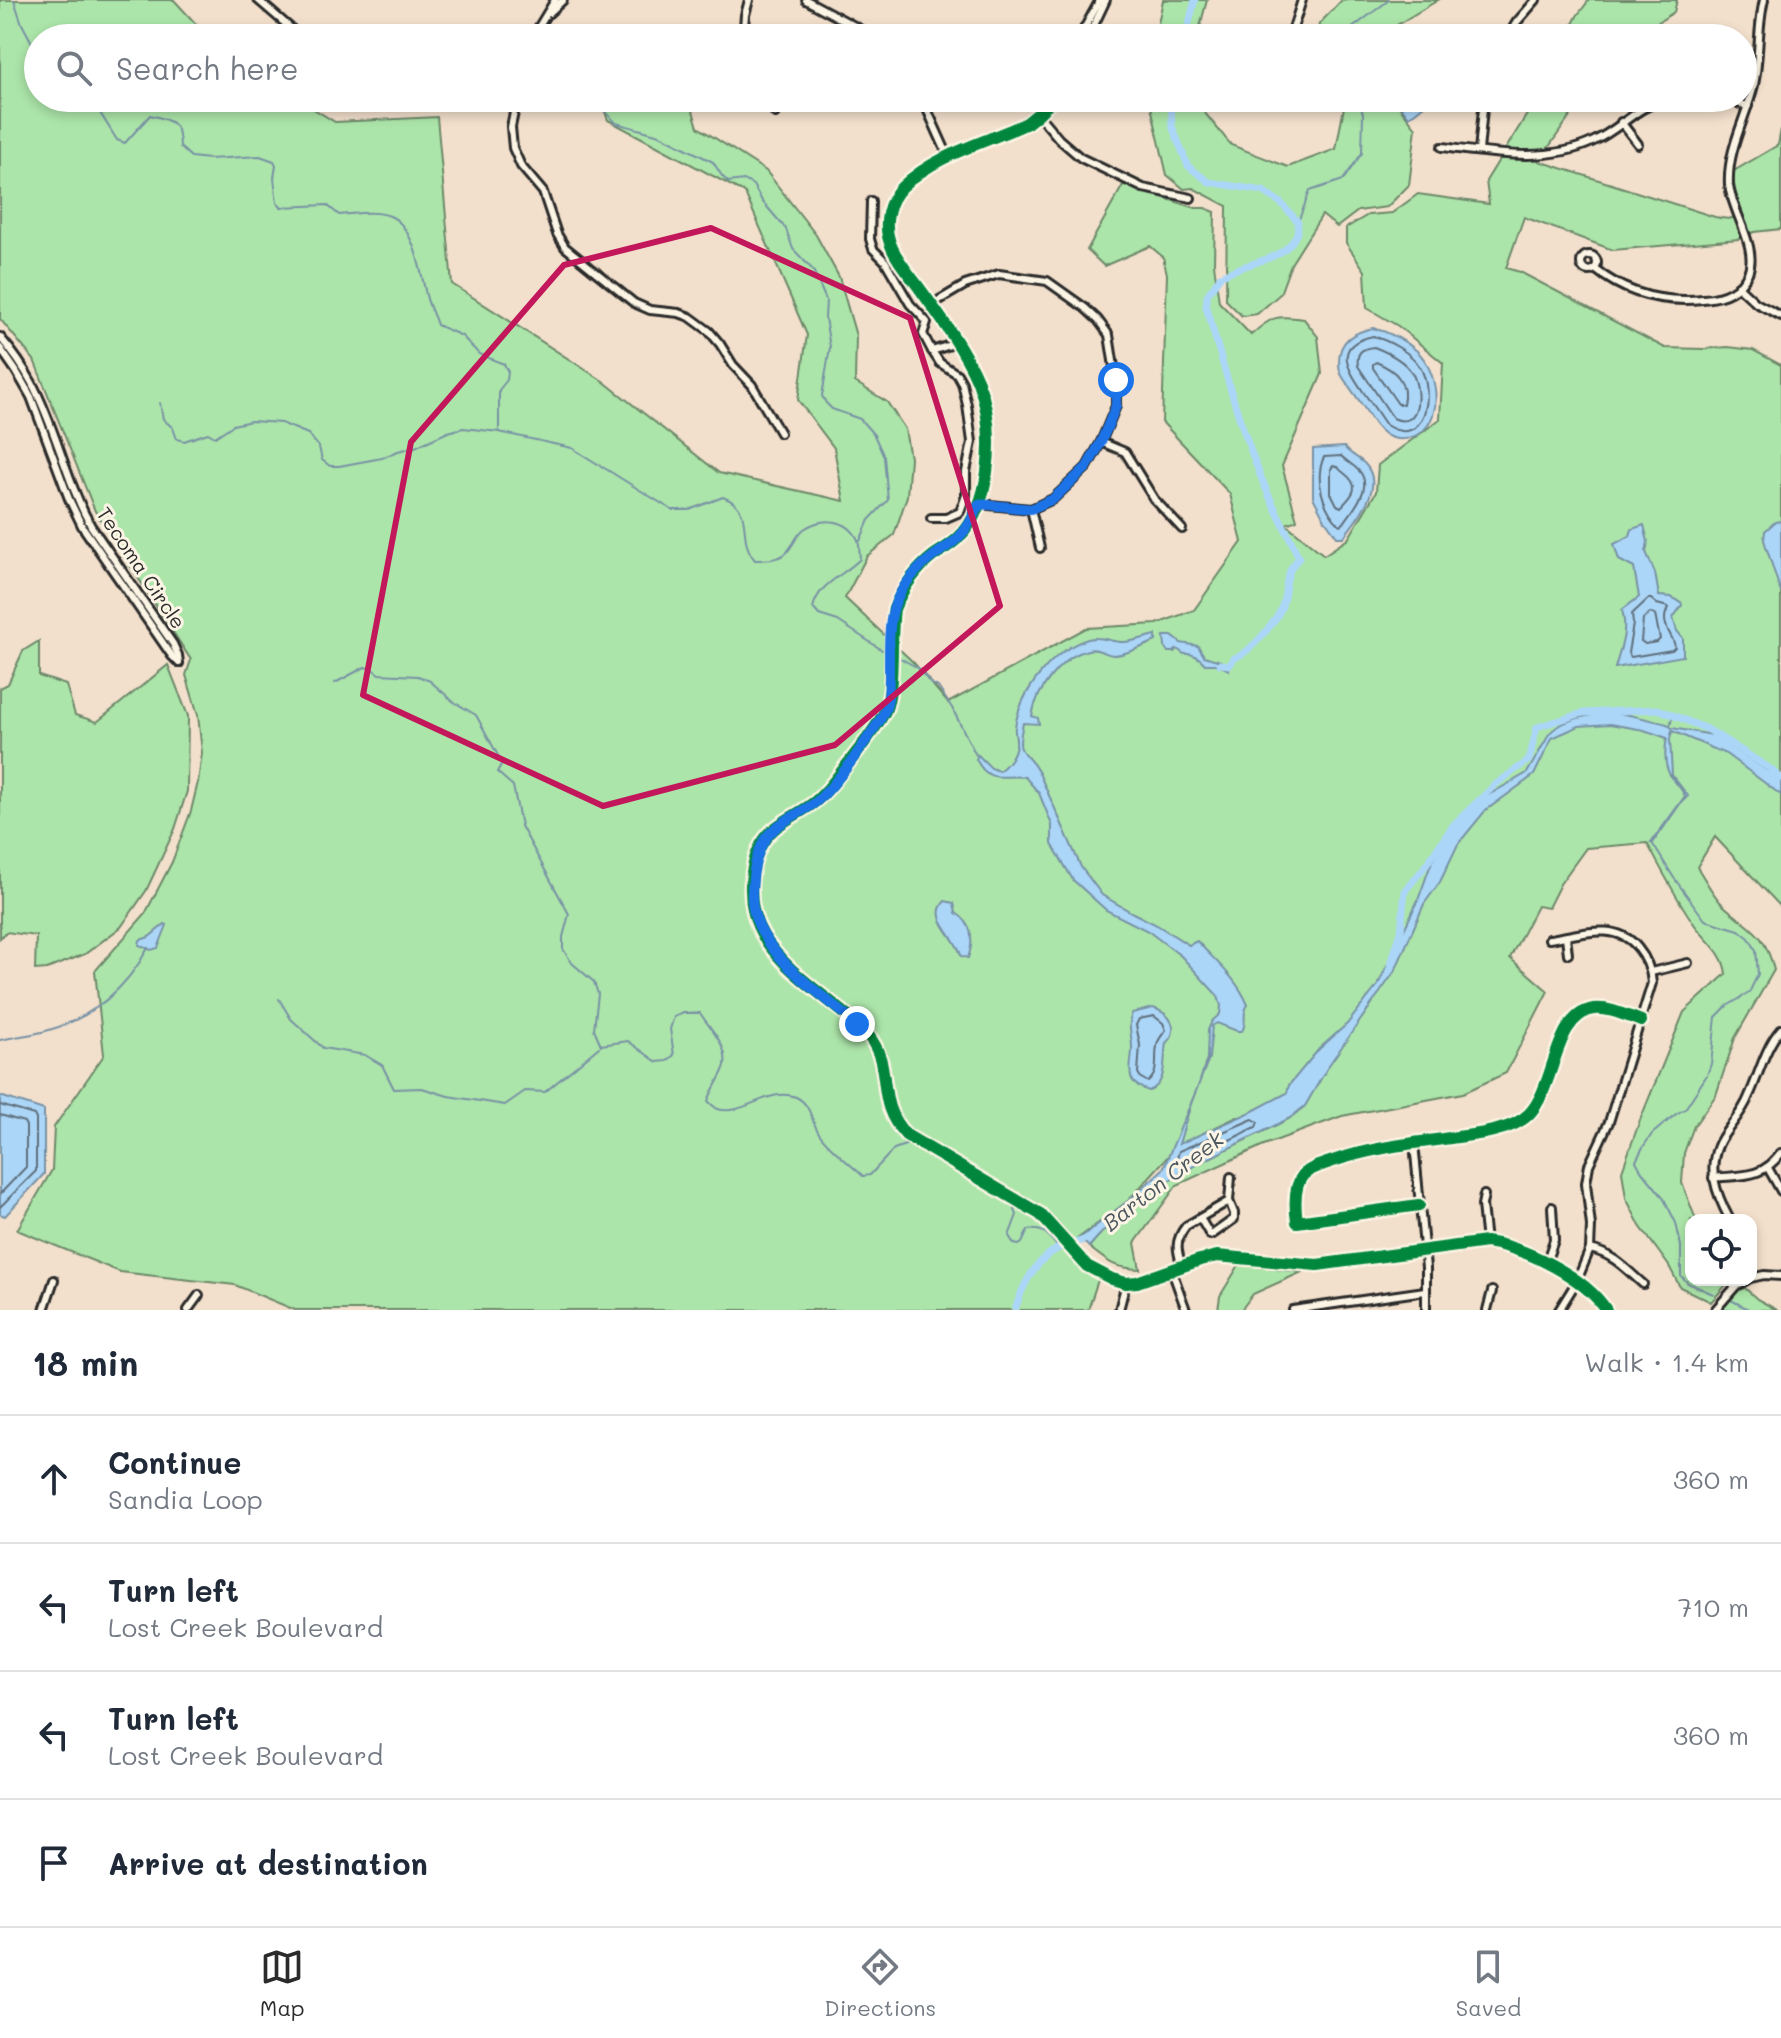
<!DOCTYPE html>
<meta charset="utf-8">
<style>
body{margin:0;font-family:Mali,sans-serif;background:#f2f2f3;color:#1f2937}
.controls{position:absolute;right:24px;bottom:24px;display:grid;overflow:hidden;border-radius:16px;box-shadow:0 4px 12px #0003}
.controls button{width:72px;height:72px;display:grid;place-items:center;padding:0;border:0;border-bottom:2px solid #e0e1e3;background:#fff;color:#1f2937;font:40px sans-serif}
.stop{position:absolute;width:24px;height:24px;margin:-18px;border:6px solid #1a73e8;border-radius:50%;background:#fff}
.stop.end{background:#1a73e8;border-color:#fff;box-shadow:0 2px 8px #0008}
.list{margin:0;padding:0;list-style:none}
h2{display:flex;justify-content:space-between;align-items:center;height:104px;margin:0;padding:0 32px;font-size:34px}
h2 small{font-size:26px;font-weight:400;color:#747a83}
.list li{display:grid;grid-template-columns:52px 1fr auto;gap:24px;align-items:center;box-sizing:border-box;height:128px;padding:0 32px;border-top:2px solid #e0e1e3}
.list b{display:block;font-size:30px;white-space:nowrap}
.list p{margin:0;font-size:26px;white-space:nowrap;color:#747a83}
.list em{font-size:26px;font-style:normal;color:#747a83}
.icon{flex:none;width:44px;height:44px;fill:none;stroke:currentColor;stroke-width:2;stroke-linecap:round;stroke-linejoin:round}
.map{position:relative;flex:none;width:1781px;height:1310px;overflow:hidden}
.search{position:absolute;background:#fff;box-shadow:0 4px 12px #0003;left:24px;right:24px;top:24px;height:88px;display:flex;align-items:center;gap:20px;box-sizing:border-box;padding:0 28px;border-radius:44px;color:#747a83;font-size:30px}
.sheet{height:616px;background:#fff}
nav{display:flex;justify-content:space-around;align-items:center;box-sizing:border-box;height:112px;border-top:2px solid #e0e1e3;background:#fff;font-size:22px;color:#747a83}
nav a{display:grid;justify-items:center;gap:4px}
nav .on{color:#2b2b2b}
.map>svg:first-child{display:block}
.green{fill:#ace5a9;stroke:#6c886a;stroke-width:2}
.water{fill:#acd6f7;stroke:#7892a5;stroke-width:2}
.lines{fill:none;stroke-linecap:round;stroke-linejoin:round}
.shore{stroke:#5f6f7d;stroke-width:2}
.stream{stroke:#7892a5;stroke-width:2}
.river{stroke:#acd6f7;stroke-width:7}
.minor-casing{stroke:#2b2b2b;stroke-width:12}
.minor{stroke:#fcf5e5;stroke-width:6}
.cycleway-casing{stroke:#fcf5e5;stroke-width:17}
.cycleway{stroke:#00873e;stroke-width:12}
.route{stroke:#1a73e8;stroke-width:10}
.marked{fill:none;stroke:#c2185b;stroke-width:6;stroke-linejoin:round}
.labels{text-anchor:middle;stroke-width:6;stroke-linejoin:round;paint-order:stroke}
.street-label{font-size:20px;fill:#2b2b2b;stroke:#fcf5e5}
.water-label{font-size:22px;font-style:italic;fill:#4b565e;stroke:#fcf5e5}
</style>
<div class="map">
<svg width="1781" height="1310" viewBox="0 0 1781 1310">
<rect width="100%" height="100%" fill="#f3e0cc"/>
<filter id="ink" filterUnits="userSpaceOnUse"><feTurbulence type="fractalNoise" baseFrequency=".0125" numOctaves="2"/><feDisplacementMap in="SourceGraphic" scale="16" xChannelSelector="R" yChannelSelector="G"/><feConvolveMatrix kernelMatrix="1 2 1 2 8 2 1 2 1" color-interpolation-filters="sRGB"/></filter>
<g filter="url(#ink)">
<g class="green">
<path d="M0,0H174L209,38H38V98H296L335,122L437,117L452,284L603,381L719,473L844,501L834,448L798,400L807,335L745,193L608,120L600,98H689L698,127L766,171L816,235L839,277L856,336L855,382L887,402L905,429L910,458L907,496L894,535L867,556L845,598L914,663L948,703L1086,628L1157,624L1194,610L1242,542L1230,494L1162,422L1167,274L1163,257L1150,246L1104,266L1087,250L1123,185L1196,208H1205L1215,212L1214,264L1219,302L1251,335C1272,316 1276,315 1304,319L1318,337L1322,374L1282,466L1297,520L1286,524L1324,555L1348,539L1376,492L1378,465L1440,419L1443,363L1398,326L1367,308L1365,271L1346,243V228L1368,215L1392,213L1418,194L1489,204L1486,181L1537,98H1583L1539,161L1715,217C1725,219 1732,221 1739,213L1733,192L1732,172L1778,145L1781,129V229L1754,232L1739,239L1613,250L1524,217L1506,268L1520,272L1665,348L1704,349L1728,347L1753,350L1781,365V907L1715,837L1697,867C1705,879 1712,894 1722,904C1750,931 1763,927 1774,970L1735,1038L1716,1095L1694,1126L1684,1153L1682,1183L1696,1220H1691V1280H1723L1726,1285L1711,1302L1680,1287L1669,1266L1640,1226L1626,1198L1622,1171L1640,1120L1684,1012L1726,974C1724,951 1703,939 1692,921C1675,896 1661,869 1647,843L1586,848L1560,884L1548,908L1537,906L1510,958L1548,991L1506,1073L1463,1093L1342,1116L1264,1145L1177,1185L1135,1243L1140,1269C1114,1268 1109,1263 1089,1247C1140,1184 1220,1154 1290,1118L1237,1117L1178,1145L1128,1201L1065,1248L1098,1280L1088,1310H295L235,1285L120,1272L17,1230L52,1170L54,1127L104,1055L95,971L145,914L172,862L191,811L198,782L202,753L198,715L186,675L191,660L95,511L34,360L0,319Z"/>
<polygon points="1163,0 1207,0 1197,38 1155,38"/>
<polygon points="1342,0 1438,0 1392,28 1393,38 1317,38 1319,24"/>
<polygon points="1589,0 1677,0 1674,12 1634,38 1566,38 1577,16"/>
<polygon points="1149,98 1198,98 1200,107 1231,145 1288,167 1336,149 1344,107 1340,98 1401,98 1397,104 1416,128 1409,185 1387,207 1358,211 1337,227 1322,215 1291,264 1280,294 1257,314 1242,316 1226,300 1227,206 1193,188 1184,189 1167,175"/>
<polygon points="39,641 39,676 66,685 75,715 97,722 168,665 188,716 187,791 175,829 146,891 121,927 85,954 47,969 35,970 36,936 6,932 0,938 0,688 8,684 23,651"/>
<polygon points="1239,1265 1302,1272 1253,1294 1241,1310 1218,1310 1220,1296"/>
<polygon points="1745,1288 1757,1299 1777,1310 1722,1310 1737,1290"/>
</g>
<g class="water">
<polygon points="1406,98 1420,98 1425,104 1409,117 1399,104"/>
<path d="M1373,328C1388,332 1405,340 1417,351C1437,370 1445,415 1420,433C1411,439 1400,441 1390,437C1377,432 1370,416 1362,405C1356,395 1347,385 1341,374C1339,370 1339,368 1339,363C1338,340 1354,332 1373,328Z"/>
<path d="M1344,447C1350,454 1357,457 1364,463C1387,486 1357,518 1344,537H1337L1325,520L1313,497V449Z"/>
<polygon points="1781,521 1781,593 1764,540 1765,531 1775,522"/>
<path d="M1644,525L1648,542L1646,552L1655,573L1659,596L1671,597L1681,602L1682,605L1673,618L1677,631L1683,638V656L1615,668C1621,647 1628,631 1622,610L1639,597L1634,568L1619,560L1614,544L1630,536L1632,529Z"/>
<path d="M1156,635V641C1143,646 1127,655 1113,655C1104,654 1098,647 1088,650C1062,656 1036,690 1032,716L1038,718L1039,724L1023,723C1015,759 1024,746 1039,773L1081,867L1102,895L1133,913L1157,925L1189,945L1197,941C1215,961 1237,978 1248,1005C1241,1012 1248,1023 1242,1031H1237L1217,1023L1212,1026L1209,1058L1191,1104L1179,1144L1251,1112L1287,1093L1289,1085L1319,1049L1347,1024L1378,985L1418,900L1432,861L1452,827L1483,798L1527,773L1546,740C1552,720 1597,712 1616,713C1633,715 1651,720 1667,724L1672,728L1713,735L1781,779V795L1726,754L1672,731L1670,739L1672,775L1688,796L1680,804L1653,843H1651L1685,796C1681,787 1673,781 1669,773C1664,764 1665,747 1667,738L1644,730L1610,724L1579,726L1552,738L1534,775L1485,811L1458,844L1440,882L1424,904L1395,971L1329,1065L1305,1106L1290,1118C1220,1154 1141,1184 1089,1247L1080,1238L1128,1201L1163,1169L1199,1084L1207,1058L1208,1030L1212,1021L1220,1014L1221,1006L1218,996L1181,956L1148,931L1106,910L1073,880L1052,844V825L1039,793L1025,777C1002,774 989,785 976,759L978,755L991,768L999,771C1007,765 1014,756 1016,745C1017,739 1014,733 1015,727C1020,691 1054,649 1088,639C1102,635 1112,643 1125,642C1135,641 1146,637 1156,635Z"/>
<path d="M1164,636H1172L1181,643L1198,646L1204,656L1230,664L1229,670L1216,664H1205C1199,657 1193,653 1184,654L1177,649L1174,652H1168L1165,647Z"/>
<path d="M945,901L954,903L956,913C973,923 974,941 968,958L961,956C958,937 927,919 945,901Z"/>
<polygon points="165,924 167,925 158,948 151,950 139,945 140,940 149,937"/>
<path d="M1153,1008C1170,1013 1181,1029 1166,1043C1163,1060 1168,1083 1149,1091C1122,1082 1132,1069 1132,1047C1132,1034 1127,1026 1132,1013Z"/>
<polygon points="0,1096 44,1110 44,1174 5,1216 0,1214"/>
</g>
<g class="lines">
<g class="shore">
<path d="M1373,336C1389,341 1411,352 1420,367C1435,392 1426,450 1386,425C1379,415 1372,404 1364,393C1348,369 1331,345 1373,336Z"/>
<path d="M1374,347C1387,352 1404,360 1412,373C1421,388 1422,431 1393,418L1358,366C1356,353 1361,348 1374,347Z"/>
<path d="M1376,362C1396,370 1408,382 1403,404H1398L1373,368V364Z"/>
<path d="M1341,456C1346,461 1352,464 1357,469C1376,485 1353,509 1344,523L1340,525C1323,510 1314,478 1324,457Z"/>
<path d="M1333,466C1344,469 1334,466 1344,473C1361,486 1354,494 1341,507L1337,505L1331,493V469Z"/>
<path d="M1648,599H1651L1657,604L1668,607C1667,611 1665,614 1665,618C1664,629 1674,637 1675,647L1672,650L1631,657L1628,653L1633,624L1632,614Z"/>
<polygon points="1650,613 1655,615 1660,639 1657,642 1645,644 1641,641 1643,619"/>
<path d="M1154,1016L1163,1023L1166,1030C1164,1032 1159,1039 1158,1042C1153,1057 1161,1071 1148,1082L1141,1078L1138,1073L1140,1045L1136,1025L1139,1019Z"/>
<polyline points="0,1105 34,1115 36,1119 36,1171 0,1207"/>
<polyline points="0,1115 24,1122 26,1126 26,1167 0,1194"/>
<polygon points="1253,1119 1258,1122 1256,1127 1181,1164 1176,1163 1179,1151"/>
</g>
<g class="stream">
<polyline points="14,0 22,24 38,54"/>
<polyline points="1327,38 1351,29 1389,0"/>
<path d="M82,98L97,108L117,140L125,143L150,115C172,120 180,123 180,147L191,157L209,159L260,156L274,161L276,165L274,178L277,203L281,207L327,205L339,215C355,214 374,210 390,216C414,226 421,272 426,295C428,305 434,315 437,325L462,336L479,354L504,364L508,372L507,380L499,390V432L572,448L672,510H689L723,497C757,510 735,537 755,560C765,560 776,560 785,554C793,547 796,535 804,529C822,517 848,518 858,540C860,546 859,552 860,559C843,576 819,583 813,608L819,615L838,621L882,650"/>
<polyline points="602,98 606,112 616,123 660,135 713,162 722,176 728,182 744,180 753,185 762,201 786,229 793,249 813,270 826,300 825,318 830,347 822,396 826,403 832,409 860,419 874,435 884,457 888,500 869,520 860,541"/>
<polyline points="1298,222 1310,191 1343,180 1362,153 1363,114 1358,98"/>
<polyline points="160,403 163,419 173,428 177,439 184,441 208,433 215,437 233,425 251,421 281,423 308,434 319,447 322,460 330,466 339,466 382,458 398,451 415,447 448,432 463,428 499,432"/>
<polyline points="900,658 918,668 931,684 938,687 952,708 976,755"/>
<path d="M335,683L365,667L372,669L379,674L418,676L430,681L454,702L476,715L502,763L497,772L513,786L521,826L569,914L563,937V949L572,963L594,982L598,994L594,1029L601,1045L628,1041L657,1062L667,1061L674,1055L670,1029L674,1017L683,1013H700C711,1030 733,1051 723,1071C718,1082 712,1090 708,1101C710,1103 715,1108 718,1109C742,1117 770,1086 796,1097C811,1104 811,1121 819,1133C826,1145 851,1165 863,1176L870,1175L894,1149L908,1144L1013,1205L1017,1215L1009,1236L1014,1244L1019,1245L1022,1243L1028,1230C1046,1228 1049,1236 1058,1248"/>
<polyline points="1670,726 1673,715"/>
<polyline points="1652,843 1674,878 1705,920 1739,930 1749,938 1756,950 1758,974 1749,993 1727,1006 1716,1017 1711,1064 1707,1075 1685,1109 1676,1114 1652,1134 1643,1147 1636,1161 1641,1170 1663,1197 1676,1223 1681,1246 1681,1276 1688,1283 1713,1294"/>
<polyline points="279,999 291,1019 323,1048 365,1055 382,1065 394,1089 422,1088 448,1096 505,1105 525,1091 545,1092 599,1047"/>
<path d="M0,1040C16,1036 33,1035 49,1030C93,1018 127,987 148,948"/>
<polyline points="1731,1300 1750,1310"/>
</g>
<g class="river">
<polyline points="1185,38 1195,0"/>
<path d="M1171,98L1172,126L1188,166L1209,182L1263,191L1281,203L1298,222C1298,226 1298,231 1296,235C1285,261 1247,262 1225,274"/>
<path d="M1220,277L1207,295L1206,307C1225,370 1242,436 1269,496C1279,517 1290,537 1299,558C1283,574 1288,587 1282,606C1277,621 1248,655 1234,658L1230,665L1220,664"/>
<polyline points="1391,963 1401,931 1405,891 1423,869 1454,824 1496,784 1529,760 1537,727 1583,713 1658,709 1709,730 1769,768 1781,778"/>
<path d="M1015,1310C1022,1287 1035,1260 1059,1248C1068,1244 1080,1242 1089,1238"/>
</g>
<g class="minor-casing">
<g id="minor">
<polyline points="258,0 294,31 310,38"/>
<polyline points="806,0 858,28 871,38"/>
<polyline points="549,13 563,0"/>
<polyline points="359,38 403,28 432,30 462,38"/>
<polyline points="532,38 555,0"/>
<polyline points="743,38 745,15 749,0"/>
<polyline points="1079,38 1100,0"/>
<polyline points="1088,38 1106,0"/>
<polyline points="1290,38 1302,0"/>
<polyline points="1507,38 1516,23 1536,0"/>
<polyline points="517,98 511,127 513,148 521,166 543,192 557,234 565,247 634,303 650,310 679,313 690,317 709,331 720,344 733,365 752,385 780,433"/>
<polyline points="766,98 775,113"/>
<polyline points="922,98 948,156"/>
<path d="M1054,98L1038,114L1027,123C985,143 936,154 902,187C888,201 883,224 890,243C896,260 910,275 920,289C941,318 964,349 978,382C989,410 991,443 987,472C984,495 975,523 958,538C951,545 942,550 933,556C915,570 903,588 894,609C890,637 895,688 885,711C876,729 862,745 850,761C840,773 831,787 819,798C806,811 788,817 774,829C746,853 745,905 763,936C781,965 811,986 837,1007C848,1016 860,1024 868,1035C895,1069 873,1101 906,1135L1040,1214L1087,1266L1112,1279L1126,1283L1137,1282L1200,1260L1217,1256L1317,1265L1486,1242C1524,1247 1585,1277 1606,1310"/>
<polyline points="1719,98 1748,106"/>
<polyline points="1038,114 1059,139 1081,158 1143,188 1191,198"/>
<polyline points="1621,122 1638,144"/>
<path d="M1442,147C1491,153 1548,164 1594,141C1623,127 1634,108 1668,98"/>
<polyline points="1479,151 1484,98"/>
<polyline points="871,201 870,239 873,249 885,261 910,304 927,322 923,334 932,351"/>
<circle cx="1589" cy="263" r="8"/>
<path d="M1595,269C1627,295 1663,303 1703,299C1722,298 1739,292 1748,273C1759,248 1732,212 1729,185C1727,150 1746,118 1754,85C1760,57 1757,28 1764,0"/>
<polyline points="1738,286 1756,303 1781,316"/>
<polyline points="931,305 965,285 999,274 1047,281 1085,308 1098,320 1109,335 1116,380 1116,406 1101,442 1087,467 1053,499 1031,509 979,504"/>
<path d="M0,337C12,351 23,366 32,383C56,428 66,481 91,526L173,644L178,655L179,663"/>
<polyline points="0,348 16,371 31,397 69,499 82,526 172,656 179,663"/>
<polyline points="1101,442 1125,452 1154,499 1182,529"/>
<polyline points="1031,509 1040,548"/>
<polyline points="931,518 946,518 960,512 966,495 966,472 972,442 967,405 962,383 957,374 940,363 932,351 956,343"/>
<polyline points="1566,937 1568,954"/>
<path d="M1549,939C1579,935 1616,920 1638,948C1647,959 1651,969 1652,983L1609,1122L1589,1165L1586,1183L1591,1226L1590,1249L1577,1281L1559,1310"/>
<polyline points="1651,972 1688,963"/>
<polyline points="1414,1143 1426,1268 1426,1310"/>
<polyline points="1768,1168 1781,1191"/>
<path d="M1713,1178C1742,1175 1762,1179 1781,1153"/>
<polyline points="1484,1195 1482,1205 1486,1242"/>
<polyline points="1229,1201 1231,1177"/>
<path d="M1419,1205L1297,1222C1295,1208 1293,1187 1303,1175C1310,1168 1321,1165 1330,1162C1367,1149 1405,1144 1443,1139C1461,1136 1480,1135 1497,1130C1509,1127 1521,1122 1529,1114C1556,1087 1553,1015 1594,1009C1609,1007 1627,1016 1641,1021"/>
<polyline points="1200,1218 1210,1235 1213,1234 1234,1219 1234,1213 1229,1201"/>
<path d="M1730,1220C1716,1194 1705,1166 1722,1138C1731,1124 1743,1112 1749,1096C1759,1075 1765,1047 1781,1029"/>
<path d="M1590,1249C1613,1254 1626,1269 1643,1284"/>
<polyline points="1546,1263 1554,1240 1552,1207"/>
<path d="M1182,1267C1177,1251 1174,1241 1186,1226L1229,1201"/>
<polyline points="1172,1271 1186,1310"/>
<polyline points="1751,1278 1764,1275 1781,1276"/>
<polyline points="44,1310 54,1280"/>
<polyline points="188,1310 199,1295"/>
<polyline points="1119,1310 1126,1283"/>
<polyline points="1293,1310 1425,1291"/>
<polyline points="1487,1310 1492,1291"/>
<polyline points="1715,1310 1736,1286 1747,1280"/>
</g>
</g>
<use href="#minor" class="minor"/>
<g class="cycleway-casing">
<g id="cycleway">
<path d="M1054,98L1038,114L1027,123C985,143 936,154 902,187C888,201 883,224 890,243C896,260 910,275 920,289C941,318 964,349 978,382C989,410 991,443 987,472C984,495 975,523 958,538C951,545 942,550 933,556C915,570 903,588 894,609C890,637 895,688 885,711C876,729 862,745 850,761C840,773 831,787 819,798C806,811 788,817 774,829C746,853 745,905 763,936C781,965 811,986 837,1007C848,1016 860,1024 868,1035C895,1069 873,1101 906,1135L1040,1214L1087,1266L1112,1279L1126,1283L1137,1282L1200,1260L1217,1256L1317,1265L1486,1242C1524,1247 1585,1277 1606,1310"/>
<path d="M1419,1205L1297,1222C1295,1208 1293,1187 1303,1175C1310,1168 1321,1165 1330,1162C1367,1149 1405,1144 1443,1139C1461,1136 1480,1135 1497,1130C1509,1127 1521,1122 1529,1114C1556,1087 1553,1015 1594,1009C1609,1007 1627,1016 1641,1021"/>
</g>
</g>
<use href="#cycleway" class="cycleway"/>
</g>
</g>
<g class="lines" filter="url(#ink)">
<path class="route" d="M857,1024C821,994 762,956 753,908C751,898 752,887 753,877C755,861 759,845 770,833C783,819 802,813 816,802C839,782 863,745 880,720L886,708L888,698C891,669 886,637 893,610C899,588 917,568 935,555C943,549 953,544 960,536C969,527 974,515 979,504L1031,509L1053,499L1087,467L1101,442L1116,406V380"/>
</g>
<path class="marked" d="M711,228L910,318L1000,606L835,745L603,806L363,695L411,442L564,265Z"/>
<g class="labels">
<g class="street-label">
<text transform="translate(141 568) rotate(56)" y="7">Tecoma Circle</text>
</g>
<g class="water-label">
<text transform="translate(1163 1181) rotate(-38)" y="8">Barton Creek</text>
</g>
</g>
</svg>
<div class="controls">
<button><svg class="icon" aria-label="locate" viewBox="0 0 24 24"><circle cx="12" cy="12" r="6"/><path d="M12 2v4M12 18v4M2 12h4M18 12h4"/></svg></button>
</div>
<div class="stop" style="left:1116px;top:380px"></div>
<div class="stop end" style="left:857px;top:1024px"></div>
<div class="search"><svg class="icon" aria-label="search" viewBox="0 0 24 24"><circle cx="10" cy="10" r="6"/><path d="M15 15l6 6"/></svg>Search here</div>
</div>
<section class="sheet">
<h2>18 min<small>Walk · 1.4 km</small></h2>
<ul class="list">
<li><svg class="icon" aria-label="ahead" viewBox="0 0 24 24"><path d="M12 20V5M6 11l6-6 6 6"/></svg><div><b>Continue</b><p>Sandia Loop</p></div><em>360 m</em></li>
<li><svg class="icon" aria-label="left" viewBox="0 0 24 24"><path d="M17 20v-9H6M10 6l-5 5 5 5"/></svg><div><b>Turn left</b><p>Lost Creek Boulevard</p></div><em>710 m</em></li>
<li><svg class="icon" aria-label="left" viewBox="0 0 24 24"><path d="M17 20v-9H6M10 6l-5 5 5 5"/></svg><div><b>Turn left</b><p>Lost Creek Boulevard</p></div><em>360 m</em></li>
<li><svg class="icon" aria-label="arrive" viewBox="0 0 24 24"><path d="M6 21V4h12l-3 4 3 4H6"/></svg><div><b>Arrive at destination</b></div></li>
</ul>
</section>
<nav>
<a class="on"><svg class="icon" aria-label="map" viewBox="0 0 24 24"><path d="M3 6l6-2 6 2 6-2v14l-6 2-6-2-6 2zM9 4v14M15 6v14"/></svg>Map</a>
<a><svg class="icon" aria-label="directions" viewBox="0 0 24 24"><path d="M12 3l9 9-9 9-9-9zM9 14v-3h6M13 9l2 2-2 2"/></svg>Directions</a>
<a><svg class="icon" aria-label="saved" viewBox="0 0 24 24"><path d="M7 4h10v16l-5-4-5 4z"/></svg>Saved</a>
</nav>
